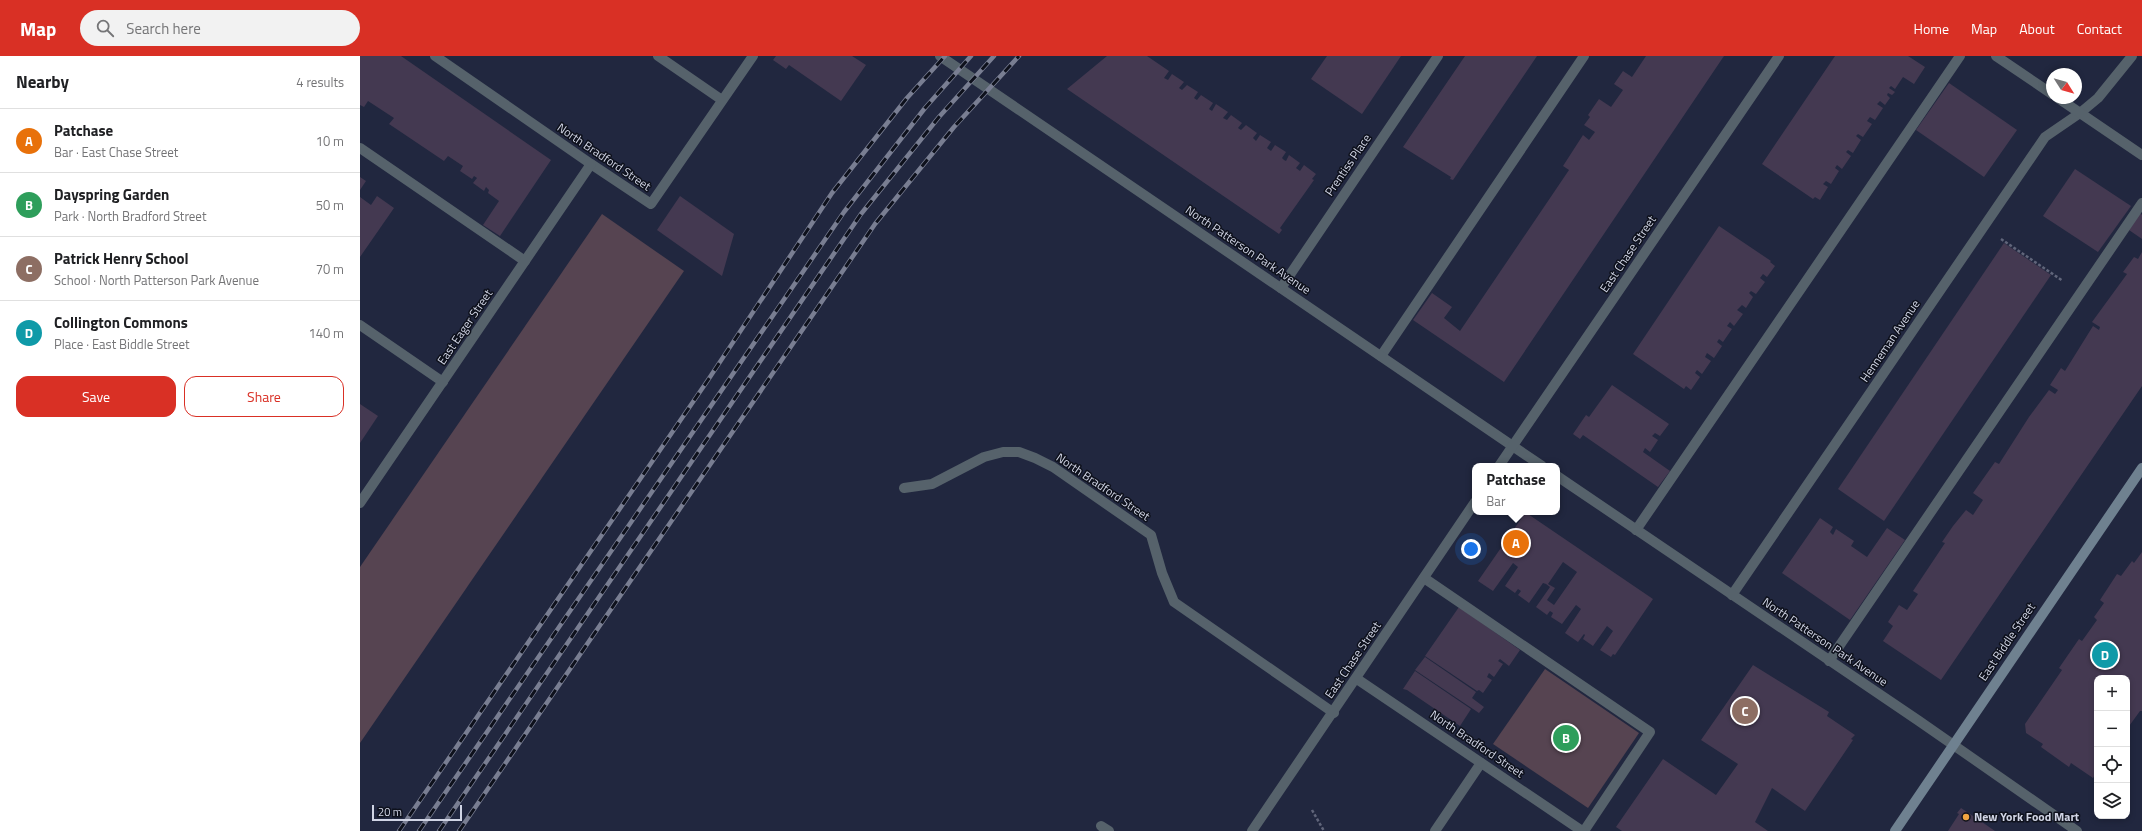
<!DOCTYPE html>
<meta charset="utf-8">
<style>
body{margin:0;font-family:"Titillium Web",sans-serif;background:#f2f2f2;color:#202124}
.controls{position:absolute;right:12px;bottom:12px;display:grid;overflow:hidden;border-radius:8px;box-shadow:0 2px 6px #0003}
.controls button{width:36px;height:36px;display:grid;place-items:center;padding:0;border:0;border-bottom:1px solid #e0e0e0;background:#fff;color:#202124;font:20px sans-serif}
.compass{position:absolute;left:1686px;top:12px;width:36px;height:36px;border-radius:50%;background:#fff;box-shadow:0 2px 6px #0003;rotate:127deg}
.scale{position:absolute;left:12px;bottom:10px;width:90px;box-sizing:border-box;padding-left:4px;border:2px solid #d1d5e5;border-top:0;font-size:11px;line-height:14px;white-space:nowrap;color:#d1d5e5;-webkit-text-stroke:3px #0e111c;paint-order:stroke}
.you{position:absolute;left:1111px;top:493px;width:14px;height:14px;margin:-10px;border:3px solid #fff;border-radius:50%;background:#1a73e8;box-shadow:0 0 0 6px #1a73e833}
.badge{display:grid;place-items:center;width:26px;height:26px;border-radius:50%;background:#d93025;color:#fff;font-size:13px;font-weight:700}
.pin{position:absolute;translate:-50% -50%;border:2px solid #fff;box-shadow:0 1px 4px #0006}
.popup{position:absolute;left:1112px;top:407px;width:88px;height:52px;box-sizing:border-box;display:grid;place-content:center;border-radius:8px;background:#fff;filter:drop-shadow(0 1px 3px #0005);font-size:13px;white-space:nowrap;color:#757577}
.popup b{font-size:15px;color:#202124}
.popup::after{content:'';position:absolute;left:50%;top:100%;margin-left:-8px;border:8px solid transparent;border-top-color:#fff}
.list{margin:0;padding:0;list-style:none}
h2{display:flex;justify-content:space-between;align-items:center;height:52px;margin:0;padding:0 16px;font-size:17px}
h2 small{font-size:13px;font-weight:400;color:#757577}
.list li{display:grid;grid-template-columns:26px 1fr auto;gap:12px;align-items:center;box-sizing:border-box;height:64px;padding:0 16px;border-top:1px solid #e0e0e0}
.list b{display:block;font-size:15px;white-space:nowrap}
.list p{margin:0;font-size:13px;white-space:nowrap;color:#757577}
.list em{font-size:13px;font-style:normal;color:#757577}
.actions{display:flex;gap:8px;padding:12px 16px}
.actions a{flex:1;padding:9px 0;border:1px solid #d93025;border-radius:12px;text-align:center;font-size:14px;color:#d93025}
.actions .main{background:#d93025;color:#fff}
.icon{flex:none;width:22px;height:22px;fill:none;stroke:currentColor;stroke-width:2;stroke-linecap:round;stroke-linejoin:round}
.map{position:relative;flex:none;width:1782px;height:775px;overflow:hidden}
header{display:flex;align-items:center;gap:24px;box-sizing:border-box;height:56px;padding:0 20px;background:#d93025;color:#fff}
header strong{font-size:19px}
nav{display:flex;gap:22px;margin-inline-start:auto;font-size:14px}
.search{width:280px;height:36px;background:#f2f2f2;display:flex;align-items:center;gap:10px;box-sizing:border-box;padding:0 14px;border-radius:22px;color:#757577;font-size:15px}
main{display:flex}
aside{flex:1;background:#fff}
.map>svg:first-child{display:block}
.green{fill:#564451}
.building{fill:#443951;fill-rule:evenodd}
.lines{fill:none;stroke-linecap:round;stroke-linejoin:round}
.path{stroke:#60657a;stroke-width:2.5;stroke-dasharray:3 2;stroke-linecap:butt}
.lane{stroke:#56626b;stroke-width:10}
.street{stroke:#56626b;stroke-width:10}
.secondary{stroke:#6f8190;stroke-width:10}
.rail-casing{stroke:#797e92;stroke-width:4.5}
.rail{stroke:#0e111c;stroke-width:3;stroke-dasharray:9;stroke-linecap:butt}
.poi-dot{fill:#f2a541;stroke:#0e111c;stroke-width:1.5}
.labels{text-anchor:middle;stroke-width:3;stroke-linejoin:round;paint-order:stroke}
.street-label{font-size:12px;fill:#d1d5e5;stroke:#0e111c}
.poi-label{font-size:12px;font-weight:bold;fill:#d1d5e5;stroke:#0e111c;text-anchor:start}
</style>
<header>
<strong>Map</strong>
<div class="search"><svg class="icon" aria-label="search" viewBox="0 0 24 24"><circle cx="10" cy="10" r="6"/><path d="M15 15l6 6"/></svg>Search here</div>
<nav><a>Home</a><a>Map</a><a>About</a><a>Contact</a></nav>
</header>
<main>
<aside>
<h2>Nearby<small>4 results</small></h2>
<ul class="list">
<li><span class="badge" style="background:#e8710a">A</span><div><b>Patchase</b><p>Bar · East Chase Street</p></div><em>10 m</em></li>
<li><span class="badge" style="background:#2e9e5b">B</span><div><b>Dayspring Garden</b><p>Park · North Bradford Street</p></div><em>50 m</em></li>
<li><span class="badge" style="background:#8d6e63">C</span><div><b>Patrick Henry School</b><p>School · North Patterson Park Avenue</p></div><em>70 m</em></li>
<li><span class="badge" style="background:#0f9aa8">D</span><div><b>Collington Commons</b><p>Place · East Biddle Street</p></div><em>140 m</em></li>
</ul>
<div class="actions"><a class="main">Save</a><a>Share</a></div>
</aside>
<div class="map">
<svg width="1782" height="775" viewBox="0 0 1782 775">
<rect width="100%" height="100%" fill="#21273f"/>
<g class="green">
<polygon points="242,158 324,215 0,687 0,511"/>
<polygon points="1185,613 1279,677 1228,752 1133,688"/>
</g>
<g class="building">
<polygon points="0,0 41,0 191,104 140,180 123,169 139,145 128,137 129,134 126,131 124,135 113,127 117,122 114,120 112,123 100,115 103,110 88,100 84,105 29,68 34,62 8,45 4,51 0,49"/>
<polygon points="416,0 492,0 506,9 481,45 429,9 426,13 413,4"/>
<polygon points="747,0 787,0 809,15 804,22 808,24 812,18 824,26 819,32 822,34 827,29 838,36 834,42 837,44 841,39 853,47 849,53 852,55 856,48 868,56 863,62 867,64 871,59 882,67 878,72 881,74 886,69 897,77 893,82 896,85 900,79 911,86 907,92 911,95 915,89 926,96 922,102 924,104 926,105 929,99 940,107 936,112 940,115 944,109 956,118 952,123 954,124 920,172 922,174 919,178 707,33"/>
<polygon points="967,0 1041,0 1002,58 951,23"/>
<polygon points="1105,0 1177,0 1093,124 1090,123 1091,121 1043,91"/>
<polygon points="1286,0 1364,0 1144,326 1053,264 1072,237 1092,251 1084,262 1100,275 1209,114 1203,110 1223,79 1229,84 1235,76 1224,69 1230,61 1228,59 1239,43 1251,51 1263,34 1254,28 1263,15 1272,21"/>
<polygon points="1475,0 1548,0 1565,11 1554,28 1543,21 1535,33 1531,30 1529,32 1535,36 1532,39 1528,37 1527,39 1530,42 1525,49 1520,45 1517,48 1523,52 1515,64 1510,61 1507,65 1512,68 1503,81 1498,78 1496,80 1501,84 1493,97 1488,94 1486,96 1491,100 1482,113 1477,109 1475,112 1479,115 1471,128 1466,125 1463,128 1468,131 1460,144 1455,141 1453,143 1402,108"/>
<polygon points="1589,27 1657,74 1624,121 1556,74"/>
<polygon points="1715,113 1771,150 1738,196 1683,160"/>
<polygon points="0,121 6,125 0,134"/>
<polygon points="17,140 34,152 0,201 0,141 11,149"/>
<polygon points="320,140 374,178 362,220 297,174"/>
<polygon points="1780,157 1782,159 1782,183 1769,174"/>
<polygon points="1359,170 1411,205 1410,206 1415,210 1407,221 1403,218 1400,222 1405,226 1396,238 1391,235 1389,237 1393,241 1386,252 1382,249 1377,254 1383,258 1374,270 1370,266 1367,270 1372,273 1363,286 1359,283 1357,286 1362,290 1354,302 1347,297 1345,301 1351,305 1342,318 1337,314 1335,317 1340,321 1331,334 1326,330 1324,333 1273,298"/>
<polygon points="1644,187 1691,219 1524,465 1478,433"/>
<polygon points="1782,196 1782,330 1581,624 1523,585 1533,570 1528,566 1539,549 1547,554 1558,538 1553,535 1585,487 1582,486 1593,470 1606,454 1613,459 1623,444 1613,437 1635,406 1639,408 1669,361 1689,334 1695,338 1698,334 1690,329 1701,312 1705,315 1733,270 1739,274 1740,271 1732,266 1767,218 1763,216 1774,201 1778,203"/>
<polygon points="1252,329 1309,368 1300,380 1295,377 1292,380 1298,384 1290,396 1285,392 1283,396 1310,415 1298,431 1223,379 1220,383 1213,378 1226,359 1229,361"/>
<polygon points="0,348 18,360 0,387"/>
<path d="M1162,456H1165L1293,543L1255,599L1253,598L1251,601L1240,594L1253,575L1247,570L1233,590L1223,583L1225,579L1224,578L1218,586L1205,577L1221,553L1216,549L1202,568L1191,561L1193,557L1190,555L1187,559L1176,551L1190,531L1186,528L1183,527L1169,547L1158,539L1161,535L1158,533L1155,537L1145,530L1158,511L1153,507L1133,535L1118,525L1163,460L1160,459ZM1203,506L1217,516L1194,549L1187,544L1195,532L1188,528Z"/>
<polygon points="1460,462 1473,471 1470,476 1473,479 1476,473 1494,485 1491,490 1507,501 1527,472 1545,484 1490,564 1422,517"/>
<polygon points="1782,496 1782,655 1780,655 1767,673 1767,622 1737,622 1737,716 1733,722 1711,707 1709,711 1681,691 1683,688 1666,677 1665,668 1702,614 1699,612 1719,583 1722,585 1737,564 1734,561 1744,547 1740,544 1757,518 1761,520 1772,505 1774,507"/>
<polygon points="1099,551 1160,594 1149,610 1140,603 1138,605 1143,608 1134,621 1129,617 1127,621 1132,624 1123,637 1119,634 1117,635 1065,600"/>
<polygon points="1065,601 1116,636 1112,642 1124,651 1119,657 1055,614"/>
<polygon points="1393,609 1469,656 1467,660 1495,679 1491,683 1493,684 1445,755 1412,732 1395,766 1408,775 1262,775 1256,771 1303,703 1356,739 1378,708 1341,684"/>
<polygon points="1055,615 1111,653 1100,670 1047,634 1043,633"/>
<polygon points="1601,752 1619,764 1635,775 1588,775 1599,758 1597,757"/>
</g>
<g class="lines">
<g class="path">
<polyline points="1641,183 1703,225"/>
<polyline points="952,754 964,775"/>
</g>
<g class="lane">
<polyline points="298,0 362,44"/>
<polyline points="0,92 165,205"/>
<polyline points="231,108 291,148 393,0"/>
<polyline points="1021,300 1224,0"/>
<polyline points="1276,474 1600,0"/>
<polyline points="1064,522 1290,676 1224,775"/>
<polyline points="1372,539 1685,81 1720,57 1738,42 1772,0"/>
<polyline points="1469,605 1782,147"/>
<polyline points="1075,775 1121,707"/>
</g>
<g class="street">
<polyline points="580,0 1182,410"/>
<polyline points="1636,0 1692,38"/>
<polyline points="1698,42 1782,99"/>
<polyline points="921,232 1078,0"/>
<polyline points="0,269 83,326"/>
<polyline points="1139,410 1419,0"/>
<polyline points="1197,420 1559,665 1717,775"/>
<polyline points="544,432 572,428 624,401 643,396 659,396 675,402 693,411 791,479 802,517 814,546 974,657"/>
<polyline points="0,447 231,108 75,0"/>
<polyline points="997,623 1222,775"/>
<polyline points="741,770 749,775"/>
<polyline points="892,775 1115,446"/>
</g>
<polyline class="secondary" points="1535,775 1782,412"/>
<g class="rail-casing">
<g id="rail">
<polyline points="39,775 348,324 472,137 547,42 585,0"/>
<polyline points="59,775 484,156 565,52 611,0"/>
<polyline points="79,775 501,158 579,61 634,0"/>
<polyline points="99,775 515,168 594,71 659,0"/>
</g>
</g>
<use href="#rail" class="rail"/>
</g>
<circle class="poi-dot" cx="1606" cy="761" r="4"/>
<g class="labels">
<g class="street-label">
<text transform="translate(244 101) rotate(34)" y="4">North Bradford Street</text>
<text transform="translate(988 109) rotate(-56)" y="4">Prentiss Place</text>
<text transform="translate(888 194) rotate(34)" y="4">North Patterson Park Avenue</text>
<text transform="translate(1268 198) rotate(-56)" y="4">East Chase Street</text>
<text transform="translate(105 271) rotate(-56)" y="4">East Eager Street</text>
<text transform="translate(1530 285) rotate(-56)" y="4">Henneman Avenue</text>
<text transform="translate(743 431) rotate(34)" y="4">North Bradford Street</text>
<text transform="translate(1465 586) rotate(34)" y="4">North Patterson Park Avenue</text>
<text transform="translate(1647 586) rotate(-56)" y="4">East Biddle Street</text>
<text transform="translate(993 604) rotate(-56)" y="4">East Chase Street</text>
<text transform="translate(1117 688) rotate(34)" y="4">North Bradford Street</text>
</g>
<g class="poi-label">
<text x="1614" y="765">New York Food Mart</text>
</g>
</g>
</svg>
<div class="controls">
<button>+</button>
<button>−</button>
<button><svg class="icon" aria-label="locate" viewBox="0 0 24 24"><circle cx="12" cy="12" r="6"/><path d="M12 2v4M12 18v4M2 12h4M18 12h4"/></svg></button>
<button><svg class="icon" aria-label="layers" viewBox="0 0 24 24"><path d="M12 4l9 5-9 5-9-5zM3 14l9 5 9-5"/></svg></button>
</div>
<svg class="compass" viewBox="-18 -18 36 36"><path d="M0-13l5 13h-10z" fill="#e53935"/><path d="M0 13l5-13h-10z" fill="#757577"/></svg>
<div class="scale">20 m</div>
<div class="you"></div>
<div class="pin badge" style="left:1156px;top:487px;background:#e8710a">A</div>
<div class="popup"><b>Patchase</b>Bar</div>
<div class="pin badge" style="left:1206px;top:682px;background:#2e9e5b">B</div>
<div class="pin badge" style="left:1385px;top:655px;background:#8d6e63">C</div>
<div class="pin badge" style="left:1745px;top:599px;background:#0f9aa8">D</div>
</div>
</main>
